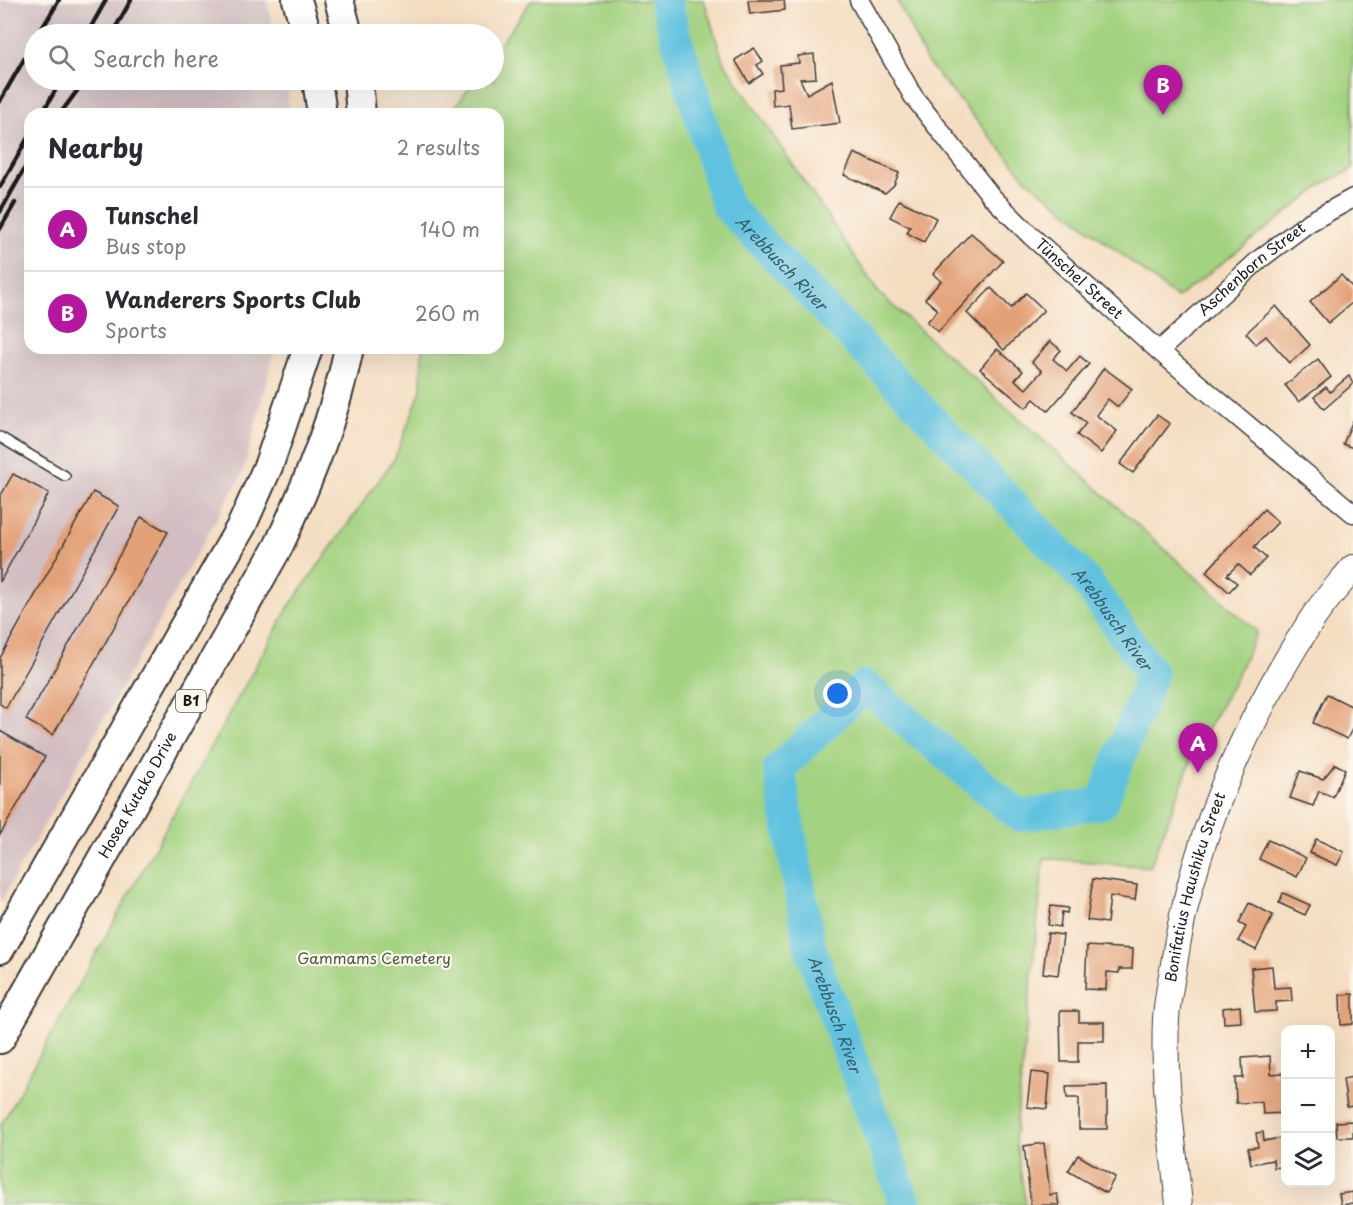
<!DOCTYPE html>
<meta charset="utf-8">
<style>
body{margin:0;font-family:"Playpen Sans",sans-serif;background:#f2f2f3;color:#2b2b33}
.controls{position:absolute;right:18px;bottom:18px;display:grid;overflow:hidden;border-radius:12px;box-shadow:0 6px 24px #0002}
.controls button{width:54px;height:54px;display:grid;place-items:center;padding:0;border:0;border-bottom:2px solid #e1e1e2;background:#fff;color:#2b2b33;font:30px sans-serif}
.you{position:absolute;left:838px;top:694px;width:21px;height:21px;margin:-15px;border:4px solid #fff;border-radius:50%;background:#1a73e8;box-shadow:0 0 0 9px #1a73e833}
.badge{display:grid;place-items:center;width:39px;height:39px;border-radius:50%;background:#b5179e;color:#fff;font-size:20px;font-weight:700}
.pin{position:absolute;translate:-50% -50px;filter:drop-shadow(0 2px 3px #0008)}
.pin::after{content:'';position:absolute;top:32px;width:21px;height:18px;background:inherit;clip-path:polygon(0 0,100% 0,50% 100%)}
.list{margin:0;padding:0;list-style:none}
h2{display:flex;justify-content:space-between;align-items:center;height:78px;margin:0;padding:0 24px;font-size:26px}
h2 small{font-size:20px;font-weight:400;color:#7c7c81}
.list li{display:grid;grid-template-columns:39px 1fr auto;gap:18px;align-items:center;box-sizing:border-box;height:84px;padding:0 24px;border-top:2px solid #e1e1e2}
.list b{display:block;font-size:22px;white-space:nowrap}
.list p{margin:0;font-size:20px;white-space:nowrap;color:#7c7c81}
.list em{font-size:20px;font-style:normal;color:#7c7c81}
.icon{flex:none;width:33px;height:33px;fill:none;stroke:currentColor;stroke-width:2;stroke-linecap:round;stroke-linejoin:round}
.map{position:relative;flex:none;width:1353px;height:1205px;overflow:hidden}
.search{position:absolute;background:#fff;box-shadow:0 6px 24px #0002;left:24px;top:24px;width:480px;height:66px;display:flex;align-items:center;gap:15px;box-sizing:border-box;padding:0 21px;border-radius:33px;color:#7c7c81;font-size:22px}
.panel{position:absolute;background:#fff;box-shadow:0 6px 24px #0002;left:24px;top:108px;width:480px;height:246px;border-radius:18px}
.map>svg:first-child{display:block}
.industrial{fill:#d2bec2}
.green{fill:#a3d280;stroke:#60774e;stroke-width:1.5}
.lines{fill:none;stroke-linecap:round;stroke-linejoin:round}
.river{stroke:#60c2df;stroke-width:32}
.building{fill:#e3a178}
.lane-casing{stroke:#3c3935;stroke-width:12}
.street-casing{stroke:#3c3935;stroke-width:21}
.secondary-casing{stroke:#3c3935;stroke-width:28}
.primary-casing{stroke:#3c3935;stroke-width:32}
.lane{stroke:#fff;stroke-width:9}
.street{stroke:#fff;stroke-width:18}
.secondary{stroke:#fff;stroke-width:26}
.primary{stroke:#fff;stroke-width:28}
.rail{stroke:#1c1c1c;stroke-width:4.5}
.labels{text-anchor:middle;stroke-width:4.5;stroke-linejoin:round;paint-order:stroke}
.shield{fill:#fbf7ec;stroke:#5f5e5a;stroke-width:1.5}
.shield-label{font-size:14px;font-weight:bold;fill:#1c1c1c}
.street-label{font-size:15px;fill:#1c1c1c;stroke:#fbf7ec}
.park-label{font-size:15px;fill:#4b5c3f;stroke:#fbf7ec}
.water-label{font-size:16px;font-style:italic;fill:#375e6a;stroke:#fbf7ec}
</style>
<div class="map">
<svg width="1353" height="1205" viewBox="0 0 1353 1205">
<rect width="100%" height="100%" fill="#fbf7ec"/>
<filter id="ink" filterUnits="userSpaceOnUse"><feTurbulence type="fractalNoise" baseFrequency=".0167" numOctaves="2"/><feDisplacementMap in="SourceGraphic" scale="12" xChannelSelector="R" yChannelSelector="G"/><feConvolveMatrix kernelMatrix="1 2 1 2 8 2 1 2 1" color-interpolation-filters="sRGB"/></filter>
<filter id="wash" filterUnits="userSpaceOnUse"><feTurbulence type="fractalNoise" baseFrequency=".008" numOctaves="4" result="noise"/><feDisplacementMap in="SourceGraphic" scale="24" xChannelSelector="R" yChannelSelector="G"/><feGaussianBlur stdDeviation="1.35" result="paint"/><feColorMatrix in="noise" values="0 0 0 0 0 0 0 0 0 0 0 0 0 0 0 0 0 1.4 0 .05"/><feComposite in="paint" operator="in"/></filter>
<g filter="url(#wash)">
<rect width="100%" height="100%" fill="#f4ddc1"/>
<polygon class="industrial" points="0,0 266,0 276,34 34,34 34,80 286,80 290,114 30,114 30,348 275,348 243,472 0,903"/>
<g class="green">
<polygon points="532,0 704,0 723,61 879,293 1257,632 1234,682 1194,753 1150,867 1044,858 1015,1137 1026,1205 0,1205 0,1127 288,608 395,458 421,390 422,348 498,348 498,114 450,114 475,80 494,80 494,53"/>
<polygon points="897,0 1353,0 1353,169 1325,183 1177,298 1028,181 927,62"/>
</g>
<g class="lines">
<path class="river" id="s1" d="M665,0L727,206L1086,581L1152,674L1102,803L1019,816L865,686L779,769L810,948L906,1205"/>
</g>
<g id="blocks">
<g class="building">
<polygon points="748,0 784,0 785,10 750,14"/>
<polygon points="754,48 763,61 757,65 763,74 749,83 735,60"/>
<polygon points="814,54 816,78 800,79 807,94 832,80 840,123 792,129 789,104 773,106 772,89 782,88 780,65 799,63 798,56"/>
<polygon points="854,153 899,173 894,185 885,193 844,175"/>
<polygon points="899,200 936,218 924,242 907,233 910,227 890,217"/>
<polygon points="971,233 1003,261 938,332 927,322 938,310 925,299 941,281 933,274"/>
<polygon points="1341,275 1353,288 1353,302 1328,323 1310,302"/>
<polygon points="991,288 1011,308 1026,293 1044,310 1004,350 967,313"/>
<polygon points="1276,306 1310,345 1290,363 1266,336 1256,344 1246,333"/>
<polygon points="1050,341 1061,350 1053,359 1067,371 1080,356 1089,364 1048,411 1034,399 1026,408 980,369 997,349 1023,371 1015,380 1026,389 1042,371 1032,362"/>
<polygon points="1318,359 1331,377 1299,402 1285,385"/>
<polygon points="1104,368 1132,389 1118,407 1108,399 1096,415 1117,431 1101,453 1077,435 1086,423 1072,412"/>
<polygon points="1349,376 1353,384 1324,409 1314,397 1326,387 1330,392"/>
<polygon points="1157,415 1170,424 1133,473 1120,464"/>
<polygon points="1353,420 1353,448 1343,444"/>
<polygon points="13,474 49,493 0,582 0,497"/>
<polygon points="93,492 119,506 6,708 0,704 0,658"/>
<polygon points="1264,509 1278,522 1254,547 1266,558 1250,575 1238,564 1227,575 1237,583 1229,592 1206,572"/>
<polygon points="141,517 168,532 53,735 26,720"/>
<polygon points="1327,694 1353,707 1353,727 1347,739 1313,723"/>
<polygon points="0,731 45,757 0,835"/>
<polygon points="1335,764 1345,769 1333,797 1319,791 1313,806 1290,798 1300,771 1323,779"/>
<polygon points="1316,839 1344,852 1337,865 1310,853"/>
<polygon points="1268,840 1306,858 1297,877 1259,859"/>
<polygon points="1093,879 1137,885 1135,900 1110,896 1107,923 1087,920"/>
<polygon points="1283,893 1310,905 1305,915 1279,903"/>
<polygon points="1249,903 1273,915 1256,950 1238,941 1246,927 1239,923"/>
<polygon points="1051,906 1068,908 1067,913 1062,912 1060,927 1048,925"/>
<polygon points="1048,933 1063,935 1058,975 1043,973"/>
<polygon points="1087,946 1133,949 1132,969 1119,969 1119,973 1107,972 1106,990 1085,989"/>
<polygon points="1272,966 1274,988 1291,987 1292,1001 1276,1002 1276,1011 1255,1012 1251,968"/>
<polygon points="1353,994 1353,1024 1341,1025 1340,995"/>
<polygon points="1240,1006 1241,1022 1224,1023 1223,1008"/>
<polygon points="1060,1011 1079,1011 1079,1022 1104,1022 1104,1041 1078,1041 1078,1062 1061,1062"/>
<polygon points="1270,1056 1271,1074 1283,1073 1286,1113 1263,1114 1262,1102 1236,1103 1235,1078 1243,1078 1242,1058"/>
<polygon points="1031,1072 1050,1074 1047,1109 1027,1107"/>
<polygon points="1353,1077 1353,1106 1347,1107 1343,1079"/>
<polygon points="1107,1085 1107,1129 1079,1129 1079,1098 1067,1098 1066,1086"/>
<polygon points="1353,1121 1353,1137 1337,1137 1336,1122"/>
<polygon points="1263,1132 1264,1141 1286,1137 1286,1166 1274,1168 1273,1160 1251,1164 1248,1148 1258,1147 1256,1133"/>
<polygon points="1044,1143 1050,1195 1057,1194 1059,1205 1031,1205 1024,1146"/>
<polygon points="1078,1155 1115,1177 1106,1193 1068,1171"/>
<polygon points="1353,1192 1353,1203 1341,1205 1339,1194"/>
</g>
</g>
</g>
<g filter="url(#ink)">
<use href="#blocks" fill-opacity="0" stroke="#3c3935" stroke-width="1.5"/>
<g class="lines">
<g class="lane-casing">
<polyline id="lane" points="0,437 65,476"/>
</g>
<g class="street-casing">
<g id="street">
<path id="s2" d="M859,0L913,96L991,196L1031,236L1159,351L1353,513"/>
<path id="s3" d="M1159,351L1260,259L1308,223L1353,198"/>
</g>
</g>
<g class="secondary-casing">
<g id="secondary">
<path id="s4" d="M1179,1205C1173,1143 1163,1081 1166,1019C1167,1003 1170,986 1173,970C1191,845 1243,726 1311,621C1323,602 1339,585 1353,568"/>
</g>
</g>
<g class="primary-casing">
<g id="primary">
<polyline points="297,0 307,34"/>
<polyline points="339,0 348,34"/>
<polyline points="317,80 322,114"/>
<polyline points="358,80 361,114"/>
<polyline points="0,949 242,525 269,464 308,348"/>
<path id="s5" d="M0,1039L278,547C308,483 335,417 349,348"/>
</g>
</g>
<use href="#lane" class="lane"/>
<use href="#street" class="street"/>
<use href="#secondary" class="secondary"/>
<use href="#primary" class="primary"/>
<g class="rail">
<polyline points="39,34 59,0"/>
<polyline points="87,34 106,0"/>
<polyline points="112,34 131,0"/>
<polyline points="0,101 34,42"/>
<polyline points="42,114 61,80"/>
<polyline points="60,114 85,80"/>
<polyline points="0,187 30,134"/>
<polyline points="0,212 30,159"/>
<polyline points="0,229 15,203"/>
</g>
</g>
</g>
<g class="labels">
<rect class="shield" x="176" y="690" width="30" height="22" rx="4.5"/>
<g class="shield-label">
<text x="191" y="706">B1</text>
</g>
<g class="street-label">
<text dy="5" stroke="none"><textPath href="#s3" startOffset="124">Aschenborn Street</textPath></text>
<text dy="5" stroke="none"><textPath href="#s2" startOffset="358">Tünschel Street</textPath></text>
<text dy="5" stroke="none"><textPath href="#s5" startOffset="280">Hosea Kutako Drive</textPath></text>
<text dy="5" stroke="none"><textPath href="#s4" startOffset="322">Bonifatius Haushiku Street</textPath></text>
</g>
<g class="park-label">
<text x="374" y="964">Gammams Cemetery</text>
</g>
<g class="water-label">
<text dy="6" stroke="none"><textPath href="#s1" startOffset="294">Arebbusch River</textPath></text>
<text dy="6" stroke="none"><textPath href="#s1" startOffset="780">Arebbusch River</textPath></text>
<text dy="6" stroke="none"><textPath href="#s1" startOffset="1644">Arebbusch River</textPath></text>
</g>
</g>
</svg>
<div class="controls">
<button>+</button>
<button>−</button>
<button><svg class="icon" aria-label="layers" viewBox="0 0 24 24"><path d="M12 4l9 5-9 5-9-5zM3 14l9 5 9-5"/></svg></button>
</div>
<div class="you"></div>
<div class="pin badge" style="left:1198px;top:773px">A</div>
<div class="pin badge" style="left:1163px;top:115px">B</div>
<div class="search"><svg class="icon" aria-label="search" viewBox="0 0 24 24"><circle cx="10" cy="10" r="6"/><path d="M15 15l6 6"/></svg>Search here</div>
<section class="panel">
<h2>Nearby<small>2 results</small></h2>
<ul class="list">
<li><span class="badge">A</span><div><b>Tunschel</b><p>Bus stop</p></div><em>140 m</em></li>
<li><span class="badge">B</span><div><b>Wanderers Sports Club</b><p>Sports</p></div><em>260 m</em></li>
</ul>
</section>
</div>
